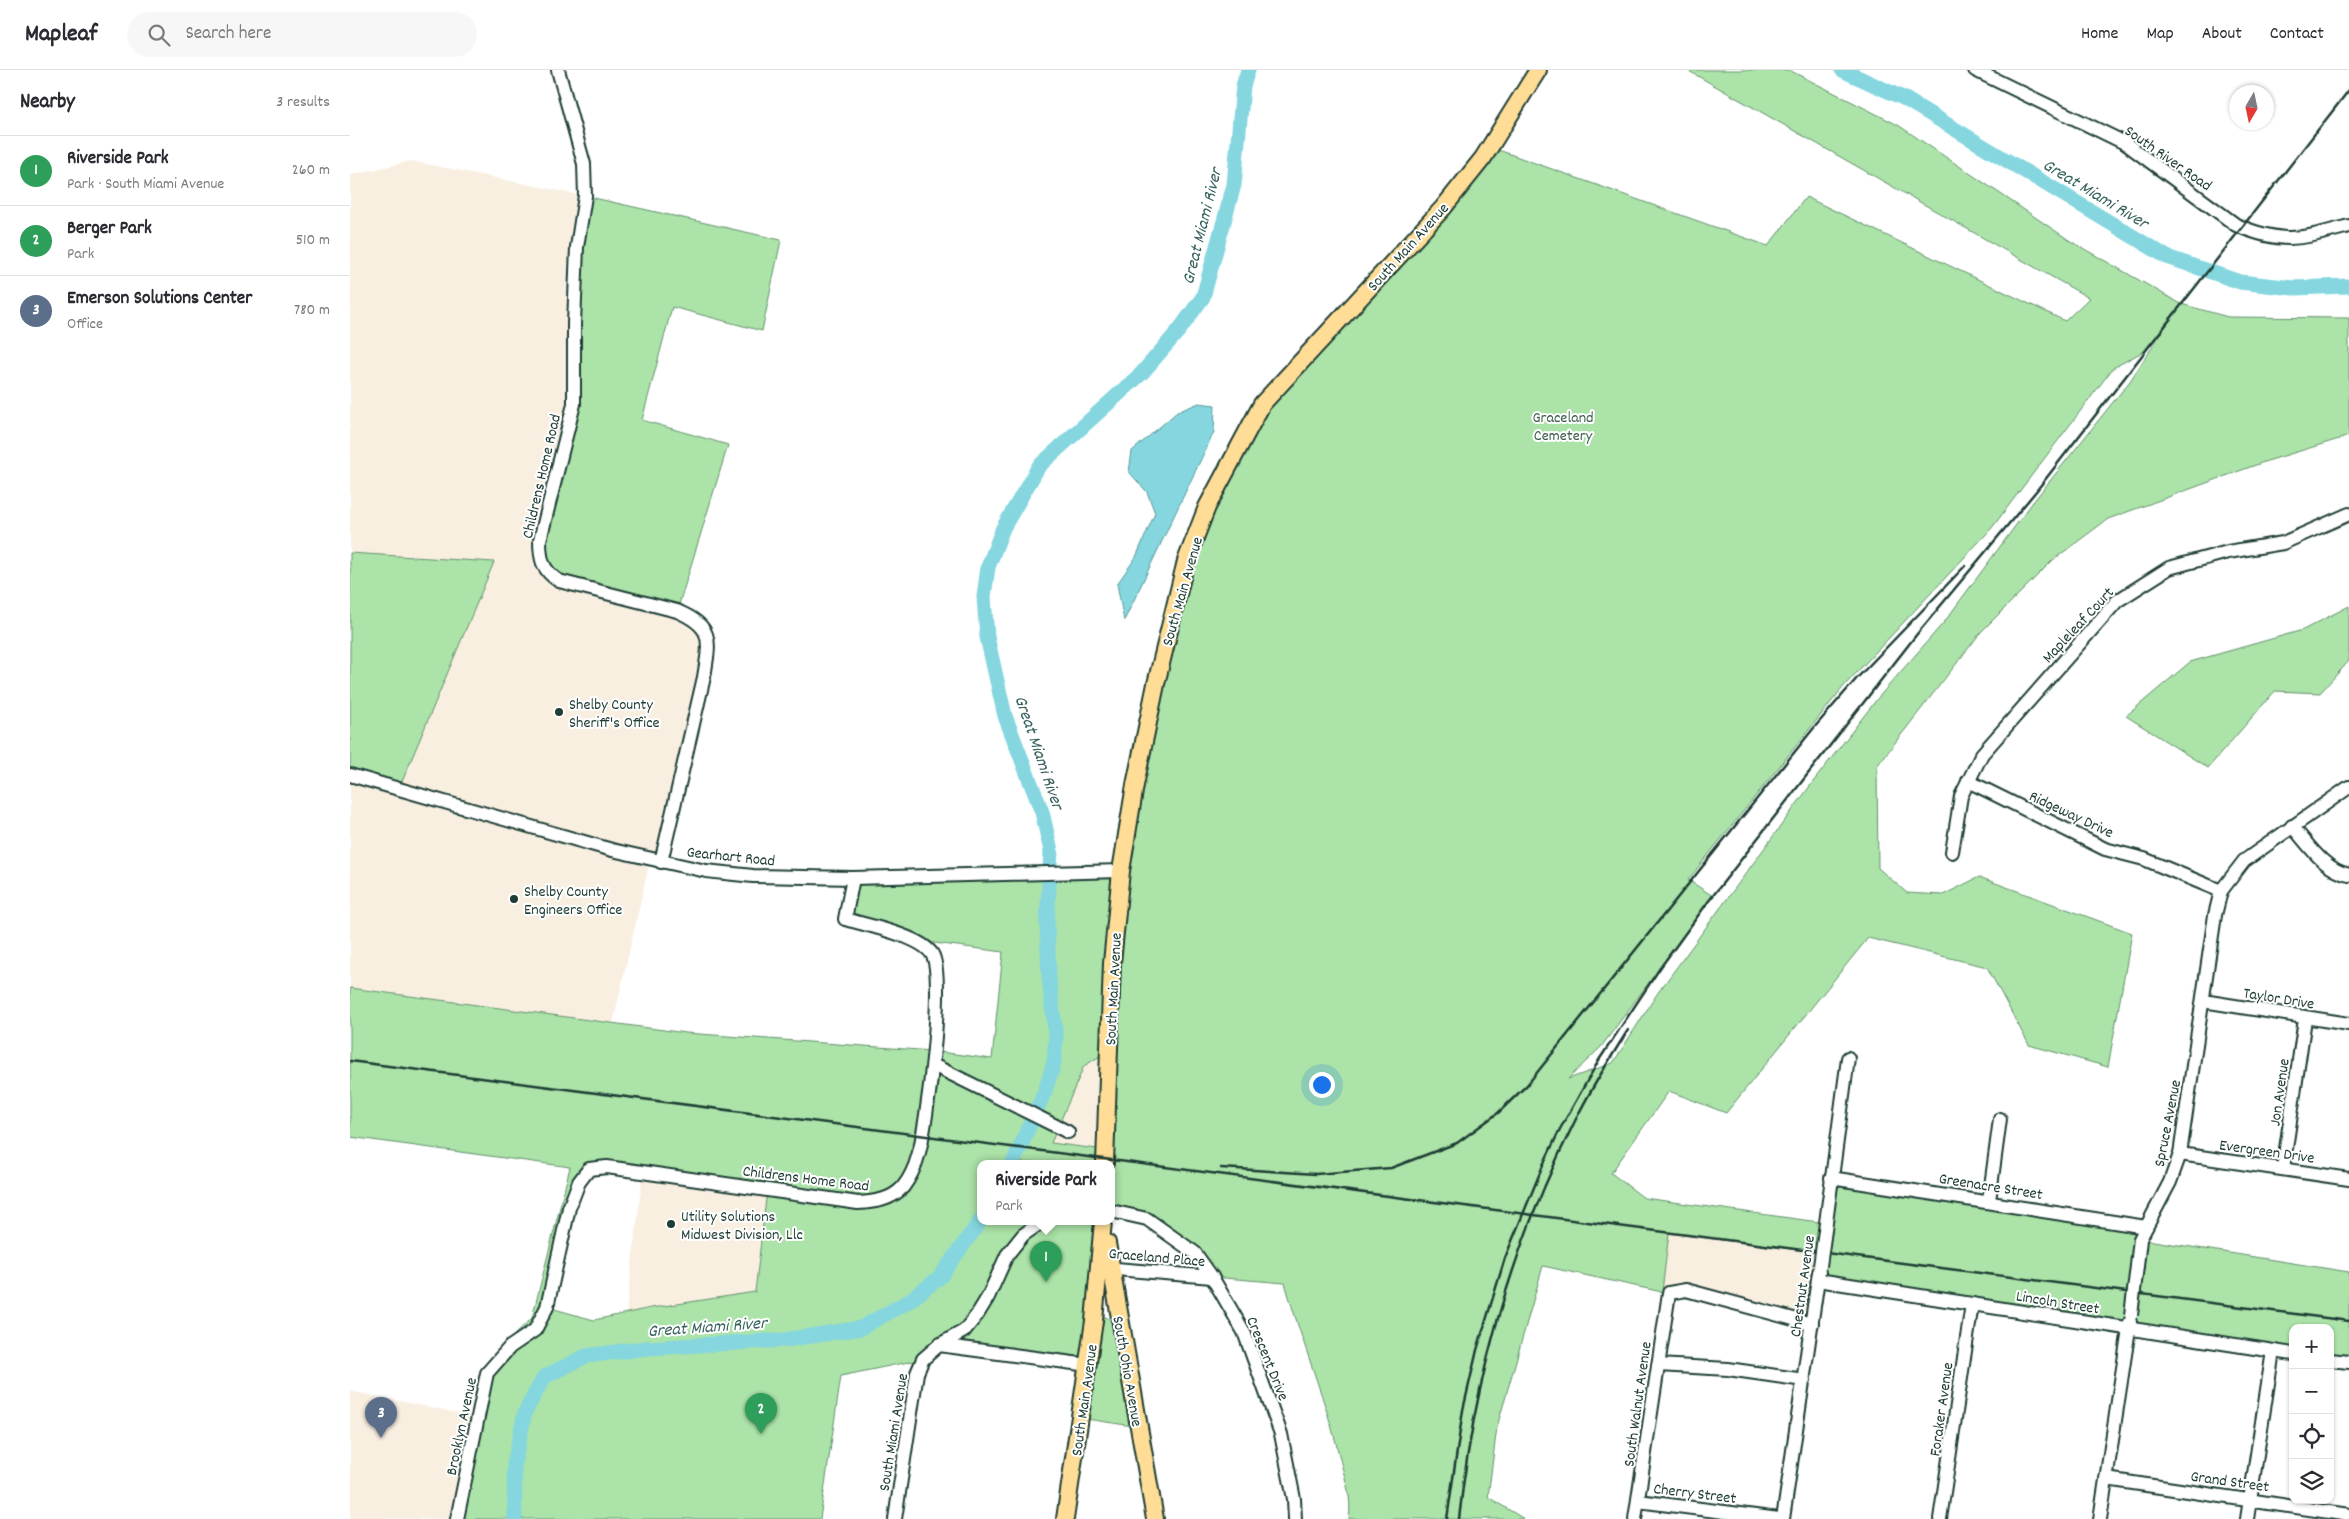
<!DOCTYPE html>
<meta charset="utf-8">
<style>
body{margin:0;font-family:Dekko,sans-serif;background:#f7f7f7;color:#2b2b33}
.controls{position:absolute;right:15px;bottom:15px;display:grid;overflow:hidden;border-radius:10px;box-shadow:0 1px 4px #0004}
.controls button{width:45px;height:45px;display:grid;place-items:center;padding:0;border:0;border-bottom:1px solid #e1e1e2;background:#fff;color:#2b2b33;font:25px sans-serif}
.compass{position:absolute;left:1879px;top:15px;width:45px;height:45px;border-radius:50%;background:#fff;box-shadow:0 1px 4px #0004;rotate:189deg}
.you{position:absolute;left:971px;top:1014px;width:18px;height:18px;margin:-12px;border:4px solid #fff;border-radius:50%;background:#1a73e8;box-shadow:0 0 0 8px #1a73e833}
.badge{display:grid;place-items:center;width:32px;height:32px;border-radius:50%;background:#b45309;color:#fff;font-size:16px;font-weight:700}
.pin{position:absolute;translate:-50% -41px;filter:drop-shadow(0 1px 2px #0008)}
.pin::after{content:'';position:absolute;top:26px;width:18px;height:15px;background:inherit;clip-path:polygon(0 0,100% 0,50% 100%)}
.popup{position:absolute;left:627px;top:1090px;width:138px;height:65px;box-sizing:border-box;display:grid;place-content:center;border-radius:10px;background:#fff;filter:drop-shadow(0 1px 4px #0005);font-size:16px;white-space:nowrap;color:#7c7c81}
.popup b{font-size:19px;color:#2b2b33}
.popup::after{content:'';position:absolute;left:50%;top:100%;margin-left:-10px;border:10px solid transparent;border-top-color:#fff}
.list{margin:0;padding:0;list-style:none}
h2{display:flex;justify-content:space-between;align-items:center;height:65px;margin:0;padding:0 20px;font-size:21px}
h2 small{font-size:16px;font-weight:400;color:#7c7c81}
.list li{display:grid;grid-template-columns:32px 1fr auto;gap:15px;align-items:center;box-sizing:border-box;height:70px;padding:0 20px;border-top:1px solid #e1e1e2}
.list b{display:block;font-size:19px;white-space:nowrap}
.list p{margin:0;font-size:16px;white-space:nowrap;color:#7c7c81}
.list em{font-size:16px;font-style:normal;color:#7c7c81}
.icon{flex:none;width:28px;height:28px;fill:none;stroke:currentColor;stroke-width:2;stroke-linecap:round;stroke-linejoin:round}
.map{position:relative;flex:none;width:1999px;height:1449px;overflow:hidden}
header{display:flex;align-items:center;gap:30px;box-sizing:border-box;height:70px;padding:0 25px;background:#fff;border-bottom:1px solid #e1e1e2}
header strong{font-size:24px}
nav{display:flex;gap:28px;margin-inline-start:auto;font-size:18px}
.search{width:350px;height:45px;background:#f7f7f7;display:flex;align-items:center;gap:12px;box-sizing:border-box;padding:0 18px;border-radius:28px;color:#7c7c81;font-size:19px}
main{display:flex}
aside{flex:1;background:#fff}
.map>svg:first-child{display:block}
.built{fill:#f8efe1}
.green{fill:#abe3a8;stroke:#65906e;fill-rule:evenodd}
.water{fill:#85d6df;stroke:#5c999b}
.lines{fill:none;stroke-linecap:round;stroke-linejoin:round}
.river{stroke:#85d6df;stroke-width:15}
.minor-casing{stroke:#1f3d34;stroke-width:16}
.major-casing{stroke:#1f3d34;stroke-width:20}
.minor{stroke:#fff;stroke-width:12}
.major{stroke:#ffdd96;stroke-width:16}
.rail{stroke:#1f3d34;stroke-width:2.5}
.minor-bridge-casing{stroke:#1f3d34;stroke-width:16;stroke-linecap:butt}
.minor-bridge{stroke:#fff;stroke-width:12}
.poi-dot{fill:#1f3d34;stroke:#fff;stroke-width:2}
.labels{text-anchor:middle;stroke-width:4;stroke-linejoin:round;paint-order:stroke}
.street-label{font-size:16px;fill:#1f3d34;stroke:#fff}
.park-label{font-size:16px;fill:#3b5e4b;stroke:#fff}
.poi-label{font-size:16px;fill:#1f3d34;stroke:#fff;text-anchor:start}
.water-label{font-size:18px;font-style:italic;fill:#38635f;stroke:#fff}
</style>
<header>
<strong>Mapleaf</strong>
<div class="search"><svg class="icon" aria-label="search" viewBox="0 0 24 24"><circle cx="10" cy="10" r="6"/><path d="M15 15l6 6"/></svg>Search here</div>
<nav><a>Home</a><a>Map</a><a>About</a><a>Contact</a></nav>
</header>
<main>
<aside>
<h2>Nearby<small>3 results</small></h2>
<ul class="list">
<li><span class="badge" style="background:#2e9e5b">1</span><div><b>Riverside Park</b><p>Park · South Miami Avenue</p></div><em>260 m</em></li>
<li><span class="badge" style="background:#2e9e5b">2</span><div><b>Berger Park</b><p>Park</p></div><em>510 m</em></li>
<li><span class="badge" style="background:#5c6f8a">3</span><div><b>Emerson Solutions Center</b><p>Office</p></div><em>780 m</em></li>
</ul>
</aside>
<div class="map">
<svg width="1999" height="1449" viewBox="0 0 1999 1449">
<rect width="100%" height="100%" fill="#fff"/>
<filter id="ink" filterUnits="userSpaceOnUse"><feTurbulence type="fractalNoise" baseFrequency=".02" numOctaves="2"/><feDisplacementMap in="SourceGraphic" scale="10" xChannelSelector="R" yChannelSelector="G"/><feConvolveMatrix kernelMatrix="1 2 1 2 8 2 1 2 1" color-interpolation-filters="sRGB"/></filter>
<g filter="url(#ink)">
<g class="built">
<polygon points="61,91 235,126 327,541 358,567 311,792 300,790 263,953 0,918 0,705 144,492 0,483 0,105"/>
<polygon points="758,980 755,1080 701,1073 734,996"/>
<polygon points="293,1102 417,1120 405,1222 276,1243"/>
<polygon points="1319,1163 1472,1183 1462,1254 1336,1220 1319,1223 1312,1222"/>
<polygon points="0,1321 128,1347 107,1449 0,1449"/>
</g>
<g class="green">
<path d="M1337,0H1439L1548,55L1722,172L1831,234L1878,247L1999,248V366L1914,392L1758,449L1703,490L1631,562L1527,696L1528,798L1557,823L1593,825L1629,807L1782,863L1758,997L1679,975L1637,897L1518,868L1376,1043L1319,1021L1261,1103L1294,1128L1476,1153L1481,1108L1796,1157L1791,1169L1999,1202V1292L1980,1290V1258H1943V1284L1468,1210L1471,1183L1319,1163L1312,1222L1193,1196L1147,1357L1138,1427L1174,1449H999C1002,1429 996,1412 991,1393C977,1332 952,1274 935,1213L862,1207L797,1149L761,1141V1093H631V1151H753L752,1246L758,1248L764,1255L789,1357L730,1348L738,1296L589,1275L573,1289L491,1306L470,1449H115L109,1438L137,1303L169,1271L161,1268L182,1248L220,1097L0,1067V918L336,963L583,981L642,989L653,882L577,872L498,844L503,808L771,801L836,491L912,334L1140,77L1418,176L1456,127L1715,251L1739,228ZM1825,242L1780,311L1683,432L1595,551L1527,629L1463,712L1307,924L1263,993L1218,1009L1251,977L1363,826L1338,810L1495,615L1641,459L1763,298L1794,281ZM758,981L755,1080L701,1073L734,996ZM239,1099L417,1120L405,1222L301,1238L244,1250L197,1237L229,1112Z"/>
<polygon points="235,126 431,170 412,261 322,237 292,350 378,375 327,541 209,511 190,484 224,334"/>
<polygon points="0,483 144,492 49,719 0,705"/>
<polygon points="1999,536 1999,591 1970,623 1925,621 1858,698 1776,646 1840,592 1953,560"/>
</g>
<polygon class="water" points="849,333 865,335 864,362 774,551 767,514 786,487 805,443 797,422 779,402 782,381 827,342"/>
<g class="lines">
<g class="river">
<polyline points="1492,0 1555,29 1817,187 1890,212 1943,218 1999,216"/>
<polyline points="663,1093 695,1021 704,992 706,968 699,908 697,852 701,781 692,742 655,646 637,567 634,527 638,497 653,458 689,396 792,303 830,259 853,227 884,115 893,16 898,0"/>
<polyline points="165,1449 164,1394 175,1342 194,1307 236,1286 297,1278 435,1270 511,1258 559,1231 590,1207 631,1150"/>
</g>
<g class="minor-casing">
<g id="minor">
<path d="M208,0L234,94L235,126L227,177L224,254V334L190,470C190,489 192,500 209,511L327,541C364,557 360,570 354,607L311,792"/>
<path d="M1625,0L1775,73L1886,155C1934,175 1950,169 1999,156"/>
<polyline points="0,705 262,780 356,801 403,806 503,808 771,801"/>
<polyline points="1618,711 1755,779 1794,789 1871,821"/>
<path d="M1942,756C1958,774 1974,800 1999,805"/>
<polyline points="1602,782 1611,726 1632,684 1767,531 1819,498 1878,482 1933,473 1999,444"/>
<polyline points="1853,931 1999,954"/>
<polyline points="583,995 718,1062"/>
<polyline points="1830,1084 1999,1109"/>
<polyline points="1933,1099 1955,949"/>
<polyline points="1481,1108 1796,1157"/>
<polyline points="1639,1131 1650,1049"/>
<polyline points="761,1141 797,1149 845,1183 862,1207 894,1262 931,1364 944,1429 945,1449"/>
<polyline points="1475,1160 1498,988"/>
<polyline points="1787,1196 1790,1169 1820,1112 1830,1084 1865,845 1871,821 1894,791 1999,717"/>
<polyline points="754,1198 862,1207"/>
<polyline points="1468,1210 1943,1284"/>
<polyline points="589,1275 738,1295"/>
<polyline points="1980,1290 1999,1292"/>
<polyline points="1308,1295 1378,1299 1454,1310"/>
<polyline points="1756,1409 1999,1445"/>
<polyline points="1288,1431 1429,1449"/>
<path d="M107,1449L137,1303L160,1277L185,1260L197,1237L219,1138L229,1112L239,1099L257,1097L508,1133C525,1132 541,1130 553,1117C560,1108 565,1097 568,1086C577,1057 596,906 582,884C571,866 516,855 495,849L503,808"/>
<polyline points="545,1449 567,1303 573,1289 589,1275 614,1261 627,1245 638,1227 657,1185 673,1165 693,1151"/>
<polyline points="1285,1449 1319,1223 1336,1220 1462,1254"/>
<polyline points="1433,1449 1469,1202"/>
<polyline points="1590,1449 1622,1234"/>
<polyline points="1750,1449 1780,1252"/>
<polyline points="1897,1449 1923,1281"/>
</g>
</g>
<g class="major-casing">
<g id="major">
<polyline points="755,1093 762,893 771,801 785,715 806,614 836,491 857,437 912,334 1093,138 1133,88 1188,0"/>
<polyline points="757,1173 805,1449"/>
<polyline points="715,1449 744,1251 753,1151"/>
</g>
</g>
<use href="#minor" class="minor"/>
<use href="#major" class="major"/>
<g class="rail">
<polyline points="0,991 1999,1251"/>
<polyline points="871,1098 966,1104 1041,1098 1107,1073 1148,1043 1177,1015 1463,659 1508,607 1615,496"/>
<polyline points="1097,1449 1113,1340 1127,1280 1155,1188 1194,1093 1210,1059 1249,990 1310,898 1358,832 1567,564 1687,420 1999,20"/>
<path d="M1109,1449C1124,1311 1162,1176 1225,1051C1240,1020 1259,990 1278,960"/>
</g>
<g class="minor-bridge-casing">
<g id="minor-bridge">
<polyline points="1470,1196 1475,1160"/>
<polyline points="1781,1245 1787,1196"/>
</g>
</g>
<use href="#minor-bridge" class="minor-bridge"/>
</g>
</g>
<g class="poi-dot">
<circle cx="209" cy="642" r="5"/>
<circle cx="164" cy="829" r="5"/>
<circle cx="321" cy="1154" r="5"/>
</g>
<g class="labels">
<g class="street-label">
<text transform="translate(1819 87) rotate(35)" y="6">South River Road</text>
<text transform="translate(1057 176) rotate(-48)" y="6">South Main Avenue</text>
<text transform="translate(190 406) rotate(-77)" y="6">Childrens Home Road</text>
<text transform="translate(831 521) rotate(-74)" y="6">South Main Avenue</text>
<text transform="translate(1727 554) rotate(-47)" y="6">Mapleleaf Court</text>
<text transform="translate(1722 743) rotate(25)" y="6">Ridgeway Drive</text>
<text transform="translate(381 785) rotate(6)" y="6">Gearhart Road</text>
<text transform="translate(762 919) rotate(-87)" y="6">South Main Avenue</text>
<text transform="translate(1929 927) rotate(9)" y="6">Taylor Drive</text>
<text transform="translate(1928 1022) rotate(-82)" y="6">Jon Avenue</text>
<text transform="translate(1816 1053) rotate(-79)" y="6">Spruce Avenue</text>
<text transform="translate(1917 1080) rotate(8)" y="6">Evergreen Drive</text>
<text transform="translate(456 1107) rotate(7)" y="6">Childrens Home Road</text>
<text transform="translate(1641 1115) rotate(9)" y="6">Greenacre Street</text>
<text transform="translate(807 1186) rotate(5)" y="6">Graceland Place</text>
<text transform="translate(1451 1216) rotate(-82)" y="6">Chestnut Avenue</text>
<text transform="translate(1708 1231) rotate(9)" y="6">Lincoln Street</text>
<text transform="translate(919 1288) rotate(68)" y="6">Crescent Drive</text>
<text transform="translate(779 1301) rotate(80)" y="6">South Ohio Avenue</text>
<text transform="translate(733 1330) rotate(-82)" y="6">South Main Avenue</text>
<text transform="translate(1286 1334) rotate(-82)" y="6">South Walnut Avenue</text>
<text transform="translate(1590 1339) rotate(-82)" y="6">Foraker Avenue</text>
<text transform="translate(110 1356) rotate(-78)" y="6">Brooklyn Avenue</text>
<text transform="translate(542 1362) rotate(-81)" y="6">South Miami Avenue</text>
<text transform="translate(1880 1410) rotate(8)" y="6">Grand Street</text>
<text transform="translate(1345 1422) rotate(7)" y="6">Cherry Street</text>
</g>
<g class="park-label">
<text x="1213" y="352">Graceland<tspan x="1213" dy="18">Cemetery</tspan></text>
</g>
<g class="poi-label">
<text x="219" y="639">Shelby County<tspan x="219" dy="18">Sheriff's Office</tspan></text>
<text x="174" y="826">Shelby County<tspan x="174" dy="18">Engineers Office</tspan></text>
<text x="331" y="1151">Utility Solutions<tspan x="331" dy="18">Midwest Division, Llc</tspan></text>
</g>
<g class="water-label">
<text transform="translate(1746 123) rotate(31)" y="6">Great Miami River</text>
<text transform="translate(851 156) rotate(-76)" y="6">Great Miami River</text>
<text transform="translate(690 682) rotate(71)" y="6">Great Miami River</text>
<text transform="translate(357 1256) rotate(-4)" y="6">Great Miami River</text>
</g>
</g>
</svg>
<div class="controls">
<button>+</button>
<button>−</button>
<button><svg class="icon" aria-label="locate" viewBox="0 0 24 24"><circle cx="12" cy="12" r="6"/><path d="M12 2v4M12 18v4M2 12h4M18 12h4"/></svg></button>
<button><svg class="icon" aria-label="layers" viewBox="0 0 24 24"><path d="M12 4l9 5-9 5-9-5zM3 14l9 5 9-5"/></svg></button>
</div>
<svg class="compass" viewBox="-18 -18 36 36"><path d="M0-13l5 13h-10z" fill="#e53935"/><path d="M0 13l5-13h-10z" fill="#7c7c81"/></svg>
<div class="you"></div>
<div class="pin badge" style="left:696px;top:1212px;background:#2e9e5b">1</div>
<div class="popup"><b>Riverside Park</b>Park</div>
<div class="pin badge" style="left:411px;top:1364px;background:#2e9e5b">2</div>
<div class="pin badge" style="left:31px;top:1368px;background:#5c6f8a">3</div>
</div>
</main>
